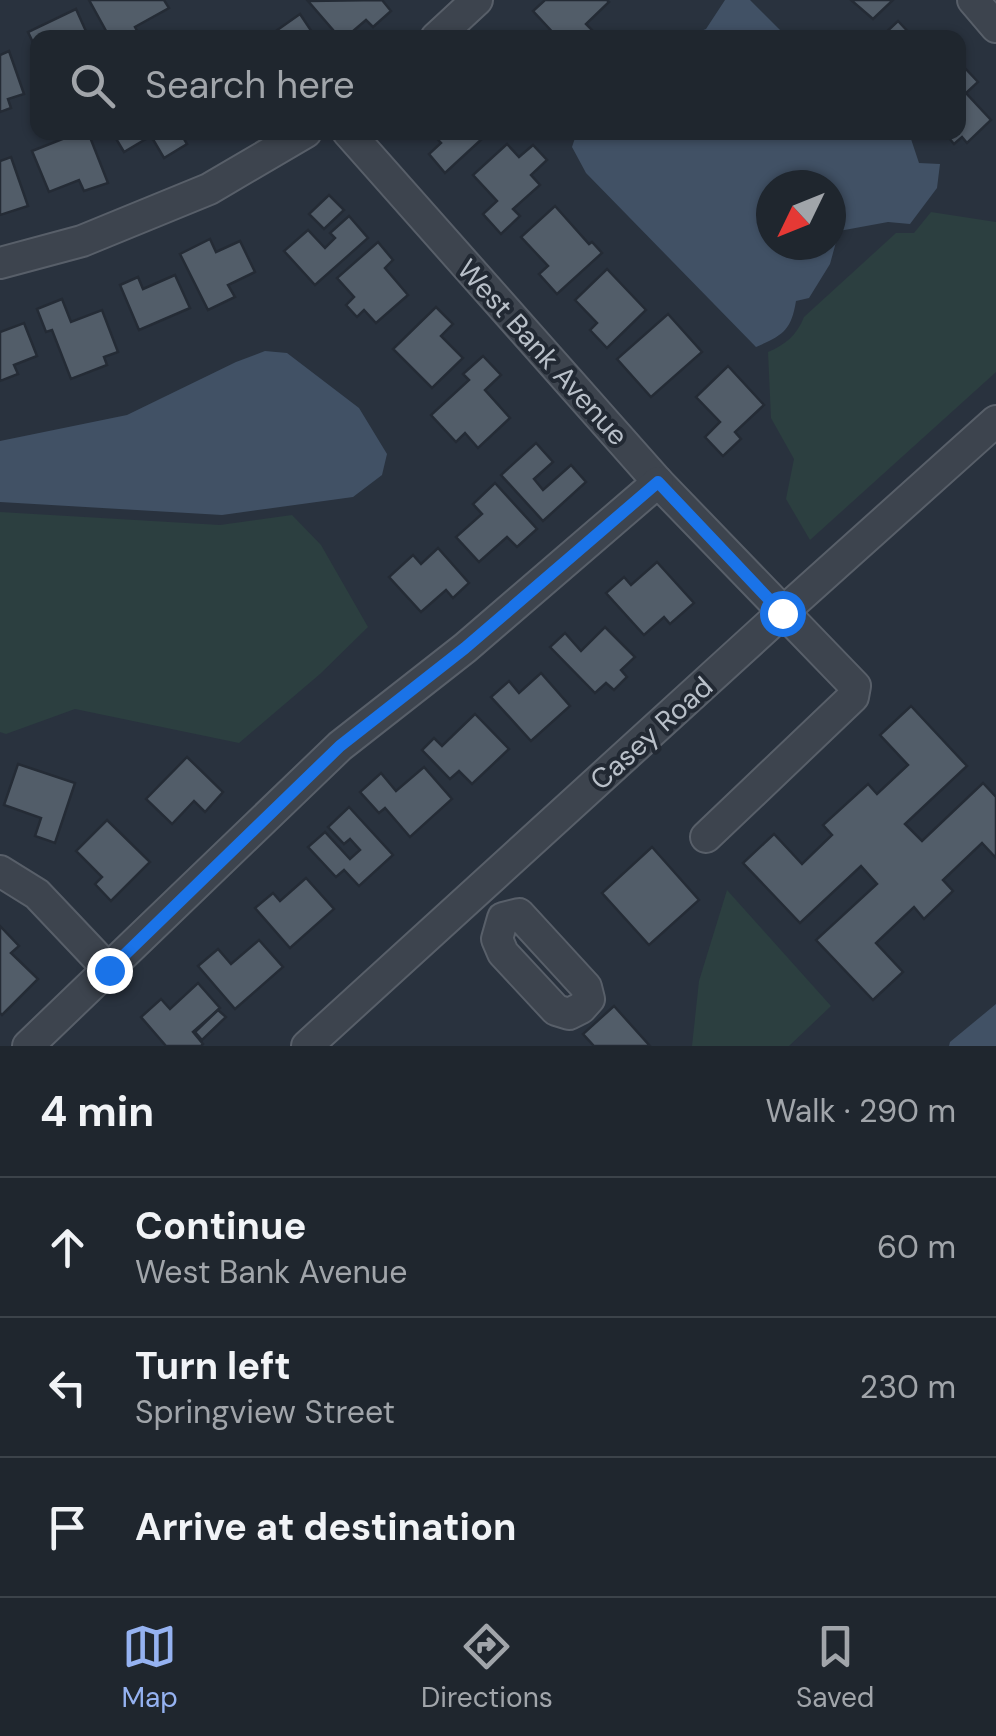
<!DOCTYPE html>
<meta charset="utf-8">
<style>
body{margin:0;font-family:"DM Sans",sans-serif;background:#272e36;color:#f1f3f6}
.compass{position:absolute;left:756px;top:170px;width:90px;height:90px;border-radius:50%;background:#1f262e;box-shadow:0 2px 8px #0004;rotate:227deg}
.stop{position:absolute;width:30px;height:30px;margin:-22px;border:8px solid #1a73e8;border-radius:50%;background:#fff}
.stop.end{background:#1a73e8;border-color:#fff;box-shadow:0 2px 10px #0008}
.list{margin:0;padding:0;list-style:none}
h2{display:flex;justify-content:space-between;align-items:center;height:130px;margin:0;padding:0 40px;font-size:42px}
h2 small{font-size:32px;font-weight:400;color:#a1a5aa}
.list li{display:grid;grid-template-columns:65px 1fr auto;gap:30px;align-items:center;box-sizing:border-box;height:140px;padding:0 40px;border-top:2px solid #3c434a}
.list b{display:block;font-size:38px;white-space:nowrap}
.list p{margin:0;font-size:32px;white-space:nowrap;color:#a1a5aa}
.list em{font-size:32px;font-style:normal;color:#a1a5aa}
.icon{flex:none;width:55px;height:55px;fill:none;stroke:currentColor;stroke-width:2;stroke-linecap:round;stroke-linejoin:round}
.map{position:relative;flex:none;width:996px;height:1046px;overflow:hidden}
.search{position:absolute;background:#1f262e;box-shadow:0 2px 8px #0004;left:30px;right:30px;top:30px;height:110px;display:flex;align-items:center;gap:25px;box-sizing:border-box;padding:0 35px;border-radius:20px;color:#a1a5aa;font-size:38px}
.sheet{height:550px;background:#1f262e}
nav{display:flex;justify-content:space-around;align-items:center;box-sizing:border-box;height:140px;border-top:2px solid #3c434a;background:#1f262e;font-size:28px;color:#a1a5aa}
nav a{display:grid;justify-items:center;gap:5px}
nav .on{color:#95b2f1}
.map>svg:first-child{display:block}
.green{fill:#2c3f40}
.water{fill:#415165;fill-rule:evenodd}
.building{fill:#525d69;stroke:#242b35;stroke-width:2.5}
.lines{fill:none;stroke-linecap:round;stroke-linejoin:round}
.minor-casing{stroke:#585f69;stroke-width:34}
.minor{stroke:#3d444e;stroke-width:30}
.route{stroke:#1a73e8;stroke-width:12}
.labels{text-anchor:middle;stroke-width:8;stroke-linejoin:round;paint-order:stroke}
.street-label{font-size:28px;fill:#b9c0c9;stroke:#222933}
</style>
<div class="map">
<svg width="996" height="1046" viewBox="0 0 996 1046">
<rect width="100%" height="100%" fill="#29323e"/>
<g class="green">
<path d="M931,212L996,222V372L810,540L786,499L794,459L771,418L768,352C785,345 797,335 804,317L896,233H914Z"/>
<polygon points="0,512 220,525 292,515 321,545 368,627 320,674 239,743 75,709 6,734 0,732"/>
<polygon points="727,890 831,1006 789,1046 692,1046 699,981"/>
</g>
<g class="water">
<polygon points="725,0 750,0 787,37 686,37 706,29"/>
<path d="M577,132H852L856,138L862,133H909L919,163L940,164L937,188L910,224L888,222L839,231L830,264L809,298L796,301C791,331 783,335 756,347L586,173L572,147ZM831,185V245H771V185Z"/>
<polygon points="265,351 287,353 359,408 387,454 382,475 353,497 222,515 0,502 0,441 127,415 236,362"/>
<polygon points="996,1004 996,1046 949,1046 950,1042"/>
</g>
<g class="building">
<polygon points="89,0 164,0 169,8 135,27 141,38 110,38"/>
<polygon points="382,0 391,11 373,27 366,20 345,38 340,38 308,1"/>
<polygon points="545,0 607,0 609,2 586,24 596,34 593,38 558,38 533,11"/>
<polygon points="851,0 893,0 873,19"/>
<polygon points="76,9 89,38 38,38 38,53 28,32"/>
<polygon points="300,14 316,38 266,38"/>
<polygon points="898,21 914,38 880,38"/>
<polygon points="9,51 24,94 8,99 11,108 0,112 0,55"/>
<polygon points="963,66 978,82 966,93 991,120 967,143 962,137 954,144 944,132 958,132 958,70"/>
<polygon points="80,132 88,132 108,183 84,191 79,180 49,192 32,151"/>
<polygon points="112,132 180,132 187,144 164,158 151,136 124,152"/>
<polygon points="431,132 480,132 484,137 445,173 429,154 441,143"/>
<polygon points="507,144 519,157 533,145 547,160 531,175 540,185 513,209 520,216 501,234 483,214 497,201 473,175"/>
<polygon points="11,157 28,206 0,215 0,161"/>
<polygon points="329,195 344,210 324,229 309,214"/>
<polygon points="555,206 589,244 592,242 602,253 557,294 539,274 548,266 521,237"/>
<polygon points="349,216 368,238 315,285 284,251 308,230 325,248 335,238 330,233"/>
<polygon points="210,239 216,252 240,241 255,272 228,285 235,297 208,310 180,254"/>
<polygon points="378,242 393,260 385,268 408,295 376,323 364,310 357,317 346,305 354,297 337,278"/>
<polygon points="607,269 646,310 607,348 590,330 597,323 575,300"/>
<polygon points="175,275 190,308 139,330 120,285 138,277 143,289"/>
<polygon points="62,299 71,322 102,310 118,352 104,357 107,365 71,379 52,330 46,332 37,309"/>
<polygon points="436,307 453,324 441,336 463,358 432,388 393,349"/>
<polygon points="668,314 702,352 651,397 617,359"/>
<polygon points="24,323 37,356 14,365 18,374 0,381 0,332"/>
<polygon points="483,356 501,375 485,390 510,418 478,448 465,433 456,442 431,415 469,380 463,374"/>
<polygon points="728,366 764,405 735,432 741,439 723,456 705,437 720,422 696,397"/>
<polygon points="536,443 553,462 534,479 543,490 571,465 586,482 543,521 501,475"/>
<polygon points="495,483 537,529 517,547 507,537 479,562 456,537 482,514 473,504"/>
<polygon points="438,548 469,583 453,598 446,590 421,612 389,577 413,555 421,564"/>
<polygon points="657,562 694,603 670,624 664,617 644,635 606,593 624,577 631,585"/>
<polygon points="605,627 635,657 621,670 627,677 614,690 606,683 595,693 550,647 565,633 581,651"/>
<polygon points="541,673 570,706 531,741 491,697 509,681 519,693"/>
<polygon points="911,706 967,766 905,824 922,841 983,783 996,797 996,858 982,843 943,880 953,891 924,919 914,907 876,943 903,972 873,1000 816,940 877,884 861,866 800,923 743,863 774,834 802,864 832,835 823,825 868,784 877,794 908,765 880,735"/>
<polygon points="475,714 509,749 472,784 459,771 450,779 422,750 434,738 442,746"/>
<polygon points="187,757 223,792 205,812 194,801 172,824 146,799"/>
<polygon points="18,764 75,783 55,843 35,836 41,818 4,805"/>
<polygon points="424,767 452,799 410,837 385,808 379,813 360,792 381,773 396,791"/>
<polygon points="349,807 393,855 359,886 344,870 336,877 308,847 325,832 350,859 360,850 350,839 344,844 328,827"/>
<polygon points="107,820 150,862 111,901 95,884 102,877 76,851"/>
<polygon points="652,847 699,900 649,945 602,893"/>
<polygon points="306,878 334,909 290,948 255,908 273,893 280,901"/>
<polygon points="0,926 19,946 11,953 38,979 2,1015 0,1013"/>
<polygon points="259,940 283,967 235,1009 198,966 218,949 231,964"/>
<polygon points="198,983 220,1008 193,1032 203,1044 201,1046 166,1046 141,1017 161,999 170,1009"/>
<polygon points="614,1006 650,1046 594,1046 583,1034"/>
<polygon points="218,1010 226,1017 202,1040 195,1032"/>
</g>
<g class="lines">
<g class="minor-casing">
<g id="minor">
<polyline points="973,0 996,27"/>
<polyline points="436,38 477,0"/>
<polyline points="348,132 658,482 855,686 853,697 706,837"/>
<polyline points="0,263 82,241 209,189 306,132"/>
<polyline points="0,871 37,894 109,970"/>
<polygon points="519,914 586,987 589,999 581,1008 569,1014 556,1010 503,953 497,939 503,918"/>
<polyline points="28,1046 340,746 465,648 658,482"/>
<polyline points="307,1046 782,613 996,421"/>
</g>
</g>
<use href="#minor" class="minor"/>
</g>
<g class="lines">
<polyline class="route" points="109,970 340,746 465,648 658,482 782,613"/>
</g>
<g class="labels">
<g class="street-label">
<text transform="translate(543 352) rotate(48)" y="10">West Bank Avenue</text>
<text transform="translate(651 733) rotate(-42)" y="10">Casey Road</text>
</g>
</g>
</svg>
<svg class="compass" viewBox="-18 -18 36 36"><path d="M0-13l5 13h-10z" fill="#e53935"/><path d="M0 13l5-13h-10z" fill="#a1a5aa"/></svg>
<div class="stop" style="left:782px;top:613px"></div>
<div class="stop end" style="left:109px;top:970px"></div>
<div class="search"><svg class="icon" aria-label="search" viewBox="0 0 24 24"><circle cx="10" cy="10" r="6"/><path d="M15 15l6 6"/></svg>Search here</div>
</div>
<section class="sheet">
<h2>4 min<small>Walk · 290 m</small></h2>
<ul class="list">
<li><svg class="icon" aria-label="ahead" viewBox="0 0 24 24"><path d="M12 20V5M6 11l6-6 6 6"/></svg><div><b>Continue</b><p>West Bank Avenue</p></div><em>60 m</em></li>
<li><svg class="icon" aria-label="left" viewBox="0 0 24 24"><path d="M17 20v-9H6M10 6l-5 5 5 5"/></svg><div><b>Turn left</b><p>Springview Street</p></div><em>230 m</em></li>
<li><svg class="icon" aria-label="arrive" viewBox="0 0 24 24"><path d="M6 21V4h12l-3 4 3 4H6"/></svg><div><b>Arrive at destination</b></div></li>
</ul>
</section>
<nav>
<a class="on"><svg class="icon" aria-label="map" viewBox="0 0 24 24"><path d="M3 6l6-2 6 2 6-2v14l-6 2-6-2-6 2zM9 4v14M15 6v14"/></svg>Map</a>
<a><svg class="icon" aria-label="directions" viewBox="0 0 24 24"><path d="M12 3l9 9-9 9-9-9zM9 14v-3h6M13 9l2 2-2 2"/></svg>Directions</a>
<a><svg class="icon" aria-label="saved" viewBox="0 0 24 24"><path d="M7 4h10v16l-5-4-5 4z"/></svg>Saved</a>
</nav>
